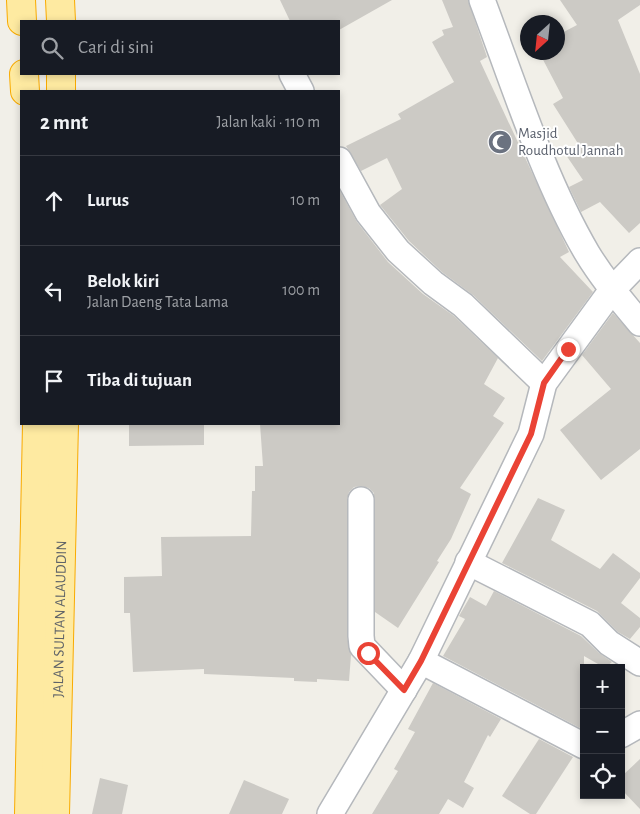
<!DOCTYPE html>
<html lang="id">
<meta charset="utf-8">
<style>
body{margin:0;font-family:"Alegreya Sans",sans-serif;background:#20242c;color:#f1f3f6}
.controls{position:absolute;right:15px;bottom:15px;display:grid;overflow:hidden;border-radius:0px;box-shadow:0 2px 8px #0003}
.controls button{width:45px;height:45px;display:grid;place-items:center;padding:0;border:0;border-bottom:1px solid #363941;background:#171b24;color:#f1f3f6;font:25px sans-serif}
.compass{position:absolute;left:520px;top:15px;width:45px;height:45px;border-radius:50%;background:#171b24;box-shadow:0 2px 8px #0003;rotate:207deg}
.stop{position:absolute;width:15px;height:15px;margin:-11px;border:4px solid #ea4335;border-radius:50%;background:#fff}
.stop.end{background:#ea4335;border-color:#fff;box-shadow:0 1px 5px #0008}
.list{margin:0;padding:0;list-style:none}
h2{display:flex;justify-content:space-between;align-items:center;height:65px;margin:0;padding:0 20px;font-size:21px}
h2 small{font-size:16px;font-weight:400;color:#9ea1a6}
.list li{display:grid;grid-template-columns:32px 1fr auto;gap:15px;align-items:center;box-sizing:border-box;height:90px;padding:0 20px;border-top:1px solid #363941}
.list b{display:block;font-size:19px;white-space:nowrap}
.list p{margin:0;font-size:16px;white-space:nowrap;color:#9ea1a6}
.list em{font-size:16px;font-style:normal;color:#9ea1a6}
.icon{flex:none;width:28px;height:28px;fill:none;stroke:currentColor;stroke-width:2;stroke-linecap:round;stroke-linejoin:round}
.map{position:relative;flex:none;width:640px;height:814px;overflow:hidden}
.search{position:absolute;background:#171b24;box-shadow:0 2px 8px #0003;left:20px;top:20px;width:320px;height:55px;display:flex;align-items:center;gap:12px;box-sizing:border-box;padding:0 18px;border-radius:0px;color:#9ea1a6;font-size:19px}
.panel{position:absolute;background:#171b24;box-shadow:0 2px 8px #0003;left:20px;top:90px;width:320px;height:335px;border-radius:0px}
.map>svg:first-child{display:block}
.building{fill:#cccac5}
.lines{fill:none;stroke-linecap:round;stroke-linejoin:round}
.minor-casing{stroke:#b5b8bc;stroke-width:28}
.trunk-casing{stroke:#f9ab00;stroke-width:30}
.minor{stroke:#fff;stroke-width:25}
.trunk{stroke:#feeaa1;stroke-width:28}
.route{stroke:#ea4335;stroke-width:6}
.labels{text-anchor:middle;stroke-width:4;stroke-linejoin:round;paint-order:stroke}
.worship-label{font-size:15px;fill:#5b616d;stroke:#fff;text-anchor:start}
.street-label{font-size:15px;fill:#5f6368;stroke:#fff}
</style>
<div class="map">
<svg width="640" height="814" viewBox="0 0 640 814">
<rect width="100%" height="100%" fill="#f1efe8"/>
<g class="building">
<polygon points="280,0 392,0 339,30 339,21 290,21"/>
<polygon points="442,0 468,0 487,57 480,61 569,252 560,257 593,292 542,361 473,295 442,272 409,241 380,205 402,189 387,158 361,171 346,146 401,119 398,114 454,82 432,42 444,35 442,30 453,27"/>
<polygon points="560,0 640,0 640,5 618,20 640,74 640,223 629,233 600,202 581,212 569,187 583,180 566,155 579,145 553,104 563,98 539,52 558,52 558,35 577,25"/>
<polygon points="339,189 357,222 388,262 423,294 454,316 498,358 484,384 505,398 493,416 504,423 460,488 471,494 451,539 437,561 439,562 398,628 375,612 374,493 369,488 361,486 354,487 349,492 347,500 347,636 351,655 349,681 317,679 317,682 294,681 294,678 204,674 204,669 133,672 130,613 124,613 124,577 162,576 161,537 251,536 252,491 255,491 255,466 263,466 260,424 339,424"/>
<polygon points="613,313 640,343 640,449 601,480 560,430 611,389 582,355"/>
<polygon points="129,424 204,424 204,445 129,446"/>
<polygon points="538,498 565,510 551,540 600,569 613,553 640,573 640,578 621,603 640,618 640,627 630,639 618,632 597,611 502,563"/>
<polygon points="494,591 581,636 599,653 612,662 605,668 584,656 584,730 443,656 465,619 459,616 470,597 486,606"/>
<polygon points="433,683 501,719 490,737 488,735 464,782 474,788 463,808 448,799 439,814 372,814 398,771 394,769 415,732 408,729"/>
<polygon points="539,739 573,757 536,814 530,814 502,796"/>
<polygon points="640,759 640,809 621,789 621,777"/>
<polygon points="100,778 128,785 122,814 92,814"/>
<polygon points="244,780 289,799 282,814 229,814"/>
</g>
<g class="lines">
<g class="minor-casing">
<g id="minor">
<path d="M482,0C513,82 543,178 587,253C602,278 621,301 640,323"/>
<polyline points="292,74 301,91"/>
<polyline points="339,160 368,213 398,251 433,283 463,305 544,383"/>
<polyline points="361,500 361,636 362,646 404,690"/>
<polyline points="468,562 590,624 609,643 640,663"/>
<polyline points="421,661 584,746"/>
<polyline points="621,735 640,724"/>
<polyline points="330,814 421,661 531,434 544,383 612,290 640,261"/>
</g>
</g>
<g class="trunk-casing">
<g id="trunk">
<polyline points="21,0 22,21"/>
<polyline points="60,0 61,21"/>
<polyline points="24,74 25,91"/>
<polyline points="61,74 61,91"/>
<polyline points="29,814 37,424"/>
<path id="s1" d="M55,814L64,424"/>
</g>
</g>
<use href="#minor" class="minor"/>
<use href="#trunk" class="trunk"/>
</g>
<g class="lines">
<polyline class="route" points="368,653 404,690 421,661 531,434 544,383 568,349"/>
</g>
<defs>
<g id="mosque-disc" transform="scale(1.25)"><circle r="9.5" fill="#6b7280" stroke="#fff"/><path d="M3.5-4.9A6 6 0 1 0 3.5 4.9A5 5 0 1 1 3.5-4.9Z" fill="#fff"/></g>
</defs>
<g fill-rule="evenodd">
<use href="#mosque-disc" x="500" y="142"/>
</g>
<g class="labels">
<g class="worship-label">
<text x="518" y="138">Masjid<tspan x="518" dy="17">Roudhotul Jannah</tspan></text>
</g>
<g class="street-label">
<text dy="5" stroke="none"><textPath href="#s1" startOffset="195">JALAN SULTAN ALAUDDIN</textPath></text>
</g>
</g>
</svg>
<div class="controls">
<button>+</button>
<button>−</button>
<button><svg class="icon" aria-label="locate" viewBox="0 0 24 24"><circle cx="12" cy="12" r="6"/><path d="M12 2v4M12 18v4M2 12h4M18 12h4"/></svg></button>
</div>
<svg class="compass" viewBox="-18 -18 36 36"><path d="M0-13l5 13h-10z" fill="#e53935"/><path d="M0 13l5-13h-10z" fill="#9ea1a6"/></svg>
<div class="stop" style="left:368px;top:653px"></div>
<div class="stop end" style="left:568px;top:349px"></div>
<div class="search"><svg class="icon" aria-label="search" viewBox="0 0 24 24"><circle cx="10" cy="10" r="6"/><path d="M15 15l6 6"/></svg>Cari di sini</div>
<section class="panel">
<h2>2 mnt<small>Jalan kaki · 110 m</small></h2>
<ul class="list">
<li><svg class="icon" aria-label="ahead" viewBox="0 0 24 24"><path d="M12 20V5M6 11l6-6 6 6"/></svg><div><b>Lurus</b></div><em>10 m</em></li>
<li><svg class="icon" aria-label="left" viewBox="0 0 24 24"><path d="M17 20v-9H6M10 6l-5 5 5 5"/></svg><div><b>Belok kiri</b><p>Jalan Daeng Tata Lama</p></div><em>100 m</em></li>
<li><svg class="icon" aria-label="arrive" viewBox="0 0 24 24"><path d="M6 21V4h12l-3 4 3 4H6"/></svg><div><b>Tiba di tujuan</b></div></li>
</ul>
</section>
</div>
